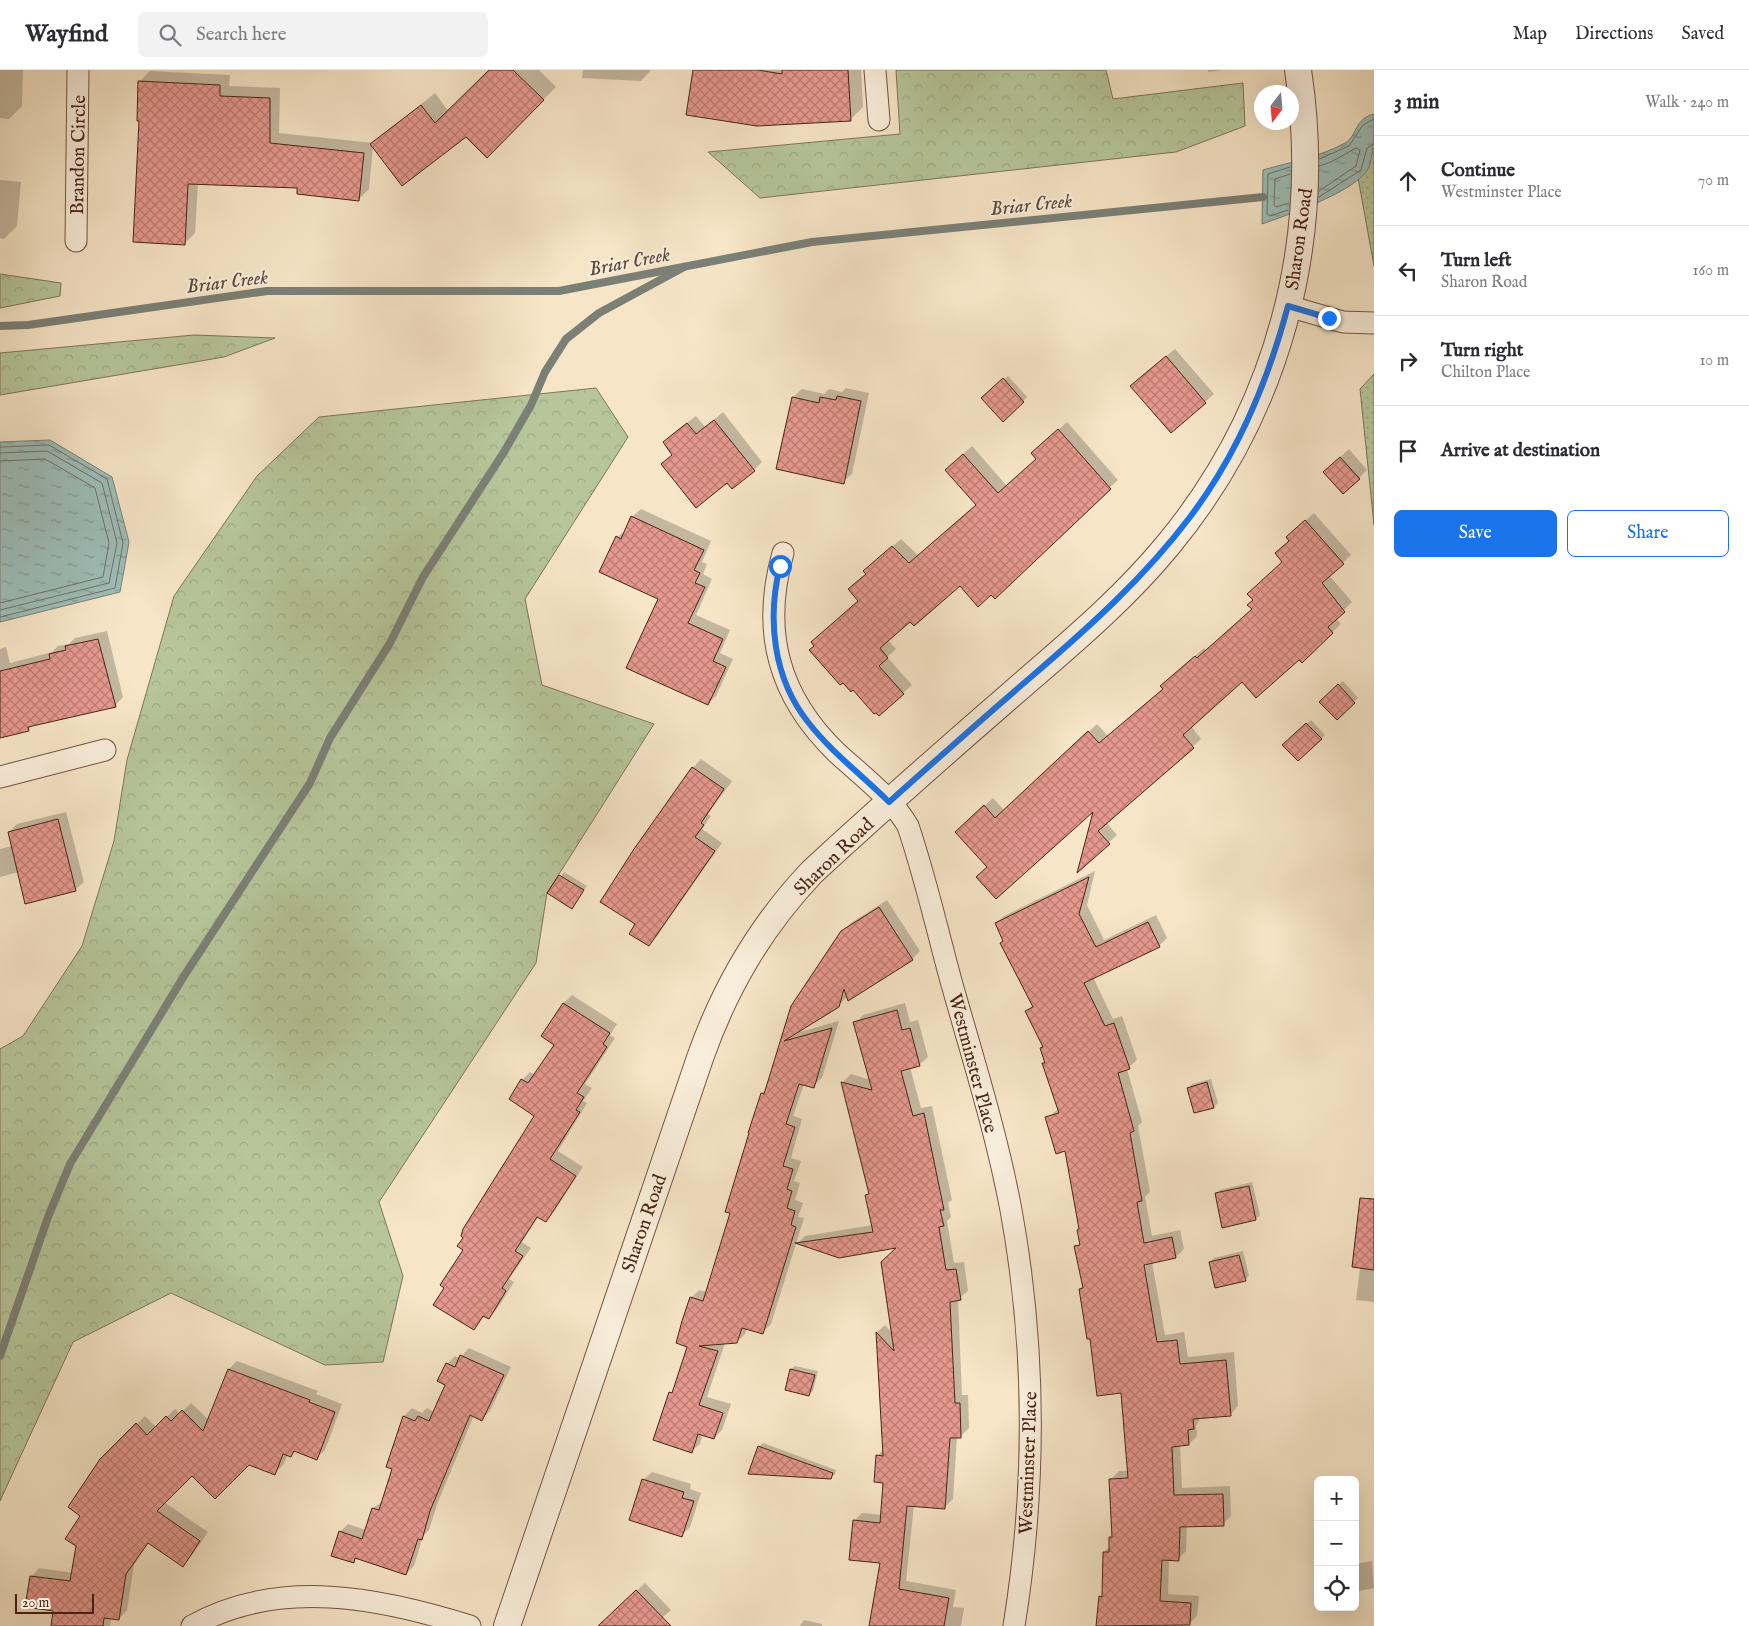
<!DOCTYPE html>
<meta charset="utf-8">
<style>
body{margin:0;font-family:"IM FELL English",serif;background:#f2f2f3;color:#2b2b33}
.controls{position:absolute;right:15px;bottom:15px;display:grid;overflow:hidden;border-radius:8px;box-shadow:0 5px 20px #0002}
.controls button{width:45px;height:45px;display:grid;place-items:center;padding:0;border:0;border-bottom:1px solid #e1e1e2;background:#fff;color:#2b2b33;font:25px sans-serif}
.compass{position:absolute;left:1254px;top:15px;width:45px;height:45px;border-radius:50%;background:#fff;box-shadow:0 5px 20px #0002;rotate:196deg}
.scale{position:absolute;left:15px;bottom:12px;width:79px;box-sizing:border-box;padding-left:5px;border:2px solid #482415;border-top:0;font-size:14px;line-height:18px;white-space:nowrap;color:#482415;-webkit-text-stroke:4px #f9eedb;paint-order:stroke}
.stop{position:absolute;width:15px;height:15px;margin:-11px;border:4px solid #1a73e8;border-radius:50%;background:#fff}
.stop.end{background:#1a73e8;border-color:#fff;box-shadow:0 1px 5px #0008}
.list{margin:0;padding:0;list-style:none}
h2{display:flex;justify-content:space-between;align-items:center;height:65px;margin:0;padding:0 20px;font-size:21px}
h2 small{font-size:16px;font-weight:400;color:#7c7c81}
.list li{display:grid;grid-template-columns:32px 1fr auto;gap:15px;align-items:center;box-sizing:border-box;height:90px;padding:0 20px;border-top:1px solid #e1e1e2}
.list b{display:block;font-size:19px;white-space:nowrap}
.list p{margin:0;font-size:16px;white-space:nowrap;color:#7c7c81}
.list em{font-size:16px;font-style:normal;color:#7c7c81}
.actions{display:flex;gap:10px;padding:15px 20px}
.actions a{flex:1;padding:11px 0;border:1px solid #1a73e8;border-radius:8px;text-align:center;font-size:18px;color:#1a73e8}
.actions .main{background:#1a73e8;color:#fff}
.icon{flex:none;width:28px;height:28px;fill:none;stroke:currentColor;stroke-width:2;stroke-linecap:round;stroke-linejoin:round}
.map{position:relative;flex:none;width:1374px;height:1556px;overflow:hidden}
header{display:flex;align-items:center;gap:30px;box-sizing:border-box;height:70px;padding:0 25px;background:#fff;border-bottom:1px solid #e1e1e2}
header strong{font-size:24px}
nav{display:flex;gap:28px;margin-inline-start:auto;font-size:18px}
.search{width:350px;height:45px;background:#f2f2f3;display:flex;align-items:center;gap:12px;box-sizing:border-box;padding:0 18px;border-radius:8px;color:#7c7c81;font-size:19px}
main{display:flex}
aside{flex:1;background:#fff}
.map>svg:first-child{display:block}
.grass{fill:url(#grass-dots);stroke:#7f7558}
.forest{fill:url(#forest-crowns);stroke:#7f7558}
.water{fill:url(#water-ripples);stroke:#7b8077}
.shadow{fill:#0003}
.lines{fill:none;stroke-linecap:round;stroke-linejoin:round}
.shore{stroke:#727167;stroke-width:1}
.stream{stroke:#7b8077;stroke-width:8}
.building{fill:url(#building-cross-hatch);stroke:#482415}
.minor-casing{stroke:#745442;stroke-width:23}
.tertiary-casing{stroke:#745442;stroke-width:28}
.minor{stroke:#f9eedb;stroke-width:21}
.tertiary{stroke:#f9eedb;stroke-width:26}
.route{stroke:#1a73e8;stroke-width:6}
.labels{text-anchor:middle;stroke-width:4;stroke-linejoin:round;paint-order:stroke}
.street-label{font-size:19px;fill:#482415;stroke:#f9eedb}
.water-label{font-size:20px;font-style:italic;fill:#5d4a3e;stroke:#f9eedb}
</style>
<header>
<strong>Wayfind</strong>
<div class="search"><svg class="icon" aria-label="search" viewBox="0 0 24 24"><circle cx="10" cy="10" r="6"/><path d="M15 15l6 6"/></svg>Search here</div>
<nav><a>Map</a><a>Directions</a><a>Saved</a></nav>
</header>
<main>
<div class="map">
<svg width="1374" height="1556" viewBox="0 0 1374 1556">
<defs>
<pattern id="grass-dots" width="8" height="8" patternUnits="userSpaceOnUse" patternTransform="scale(1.25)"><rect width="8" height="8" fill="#b6c69a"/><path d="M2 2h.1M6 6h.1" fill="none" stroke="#9eaa84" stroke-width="1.8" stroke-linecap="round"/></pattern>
<pattern id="forest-crowns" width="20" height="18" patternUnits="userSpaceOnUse" patternTransform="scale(1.25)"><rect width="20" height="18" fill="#b6c69a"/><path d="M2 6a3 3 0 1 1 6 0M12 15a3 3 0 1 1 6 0" fill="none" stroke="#9eaa84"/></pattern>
<pattern id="water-ripples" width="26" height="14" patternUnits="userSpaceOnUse" patternTransform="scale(1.25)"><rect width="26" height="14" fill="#9dbeb9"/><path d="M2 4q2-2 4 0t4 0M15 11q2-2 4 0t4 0" fill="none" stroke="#829a95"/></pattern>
<pattern id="building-cross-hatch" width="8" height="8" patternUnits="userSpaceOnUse" patternTransform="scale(1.25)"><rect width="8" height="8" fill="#e5988e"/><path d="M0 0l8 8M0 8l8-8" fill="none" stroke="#bc7c73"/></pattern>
</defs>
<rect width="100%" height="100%" fill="#f6e5c7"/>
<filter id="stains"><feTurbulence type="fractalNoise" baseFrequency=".004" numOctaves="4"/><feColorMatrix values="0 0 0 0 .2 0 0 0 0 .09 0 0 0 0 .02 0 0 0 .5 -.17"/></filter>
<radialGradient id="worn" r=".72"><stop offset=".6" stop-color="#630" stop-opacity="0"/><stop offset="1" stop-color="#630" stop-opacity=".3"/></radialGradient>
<g class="grass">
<polygon points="1374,78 1374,196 1355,91"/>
<polygon points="1374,304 1374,455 1360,319"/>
</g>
<g class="forest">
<polygon points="896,0 1106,0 1113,29 1243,13 1245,56 1176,82 760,128 708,82 900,64"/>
<polygon points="0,204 61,213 60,226 0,238"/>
<polygon points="194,265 275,268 224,287 0,325 0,283"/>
<polygon points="596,318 628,367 525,529 542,615 654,654 547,823 536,893 379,1132 403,1206 383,1292 325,1295 171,1223 73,1272 0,1431 0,979 23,966 82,876 114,771 127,690 174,526 257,406 319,347"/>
</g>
<g class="water">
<path d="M1374,44C1374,61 1374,81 1369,97C1360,120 1285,146 1262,154L1263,100C1290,92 1320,87 1345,73C1358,65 1354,49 1374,44Z"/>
<polygon points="50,370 112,407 129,472 120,522 0,552 0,372"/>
</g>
<g class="shadow">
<polygon points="0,0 23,0 22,36 9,49 0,48 0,51"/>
<polygon points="490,0 539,0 556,17 487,86 466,65 373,76 369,119 358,130 299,116 198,113 195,163 185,173 141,50 140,11 150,1 230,5 229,16 280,18 279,63 373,73 435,23 449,42"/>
<polygon points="583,0 651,0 641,11 582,8"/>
<polygon points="694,0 861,0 863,37 850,50"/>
<polygon points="1208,0 1223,0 1208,2"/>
<polygon points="0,110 21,112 17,156 4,169 0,168"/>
<polygon points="1175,279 1214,324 1171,362 1140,308"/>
<polygon points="1008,306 1027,327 1003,350 983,328"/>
<polygon points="846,318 869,323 852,404 843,412 793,327 802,319 824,324 829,319 842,322"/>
<polygon points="723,342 762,392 754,400 727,411 662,394 673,384 664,372 672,364 696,346 705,357"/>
<polygon points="1067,352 1118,410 991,524 960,514 910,550 888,570 896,579 887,587 912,615 879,644 860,531 867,503 873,493 901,469 918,485 977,434 954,392 972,376 1007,416 1037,388 1041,375"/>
<polygon points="1349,379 1367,400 1359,408 1333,394"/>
<polygon points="641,439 711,471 702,492 707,494 703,504 712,509 696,545 730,560 720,583 733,589 716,626 708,634 659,528 617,467 626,460 632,447"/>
<polygon points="1314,443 1351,485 1329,505 1352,532 1336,548 1341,554 1302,591 1299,588 1243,611 1191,656 1201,669 1106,752 1117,765 1079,799 1095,738 988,797 965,754 993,728 1004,740 1097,654 1108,666 1164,618 1170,608 1204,578 1206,580 1253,539 1284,492 1285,475 1296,459"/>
<polygon points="107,561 123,627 115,636 34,654 28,660 0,666 0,579 6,577 10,593 52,582 58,576 69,574 75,568"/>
<polygon points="1343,611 1358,628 1337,648 1321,632"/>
<polygon points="1311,650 1325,665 1298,690 1284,675"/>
<polygon points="701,689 732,711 708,744 711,746 702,759 722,773 657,866 648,874 693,698"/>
<polygon points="66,742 84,812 75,820 19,802 0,807 0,779 12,776 9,762 17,754"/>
<polygon points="1095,801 1087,835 1104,870 1156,845 1167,868 1159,876 1093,907 1113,949 1122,946 1137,990 1127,999 1142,1052 1138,1056 1150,1122 1145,1127 1152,1166 1180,1160 1184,1179 1176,1187 1152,1192 1165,1265 1184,1262 1188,1287 1234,1282 1238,1336 1230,1345 1201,1347 1196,1356 1197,1366 1189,1374 1180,1375 1182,1418 1230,1416 1231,1446 1223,1454 1187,1455 1186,1481 1178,1489 1169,1489 1168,1524 1199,1526 1197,1546 1189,1554 1183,1554 1183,1556 1098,1556 1100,1527 1103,1524 1104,1482 1110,1476 1113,1465 1111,1409 1119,1401 1128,1401 1122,1321 1091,1267 1080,1219 1084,1215 1076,1177 1081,1172 1080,1158 1066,1080 1047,1048 1058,1039 1044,994 1046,992 1041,978 1044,976 1027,941 1033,935 996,854 1004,846"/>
<polygon points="564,802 587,816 572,837 549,823"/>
<polygon points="887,830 920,881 912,889 848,926 838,936 796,963 839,951 822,1008 813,1016 804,1014 793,1046 802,1049 791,1088 801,1091 794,1111 800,1113 795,1130 803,1133 798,1147 804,1148 771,1254 763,1262 747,1258 745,1264 737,1272 725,1273 707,1327 731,1334 722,1360 714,1368 703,1364 700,1374 691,1382 670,1323 675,1318 689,1276 691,1228 699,1220 707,1222 732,1142 762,1023 766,1019 792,937 842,862 851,853"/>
<polygon points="572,925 617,954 610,965 615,968 585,1014 592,1018 583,1031 587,1033 558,1081 583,1097 554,1142 546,1151 539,1146 522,1172 531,1178 509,1209 514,1212 497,1239 489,1247 485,1245 474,1259 465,1180 536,1045 522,1010 530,1002 535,1005 555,974 542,966 564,933"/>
<polygon points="905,933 910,952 918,950 928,987 919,995 910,997 921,1038 932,1036 952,1130 948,1133 951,1147 947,1151 954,1193 964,1192 968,1221 958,1229 962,1325 968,1325 969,1358 961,1366 957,1367 953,1429 945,1437 914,1435 906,1511 956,1520 953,1537 964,1538 961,1556 870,1556 881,1491 854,1451 862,1443 882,1445 884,1412 877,1386 884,1379 877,1262 885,1255 892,1263 899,1177 798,1173 805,1166 873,1155 867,1126 870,1122 843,1012 851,1004 871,1010 855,953 863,945"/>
<polygon points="1211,1009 1218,1033 1214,1037 1195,1042 1188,1018 1192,1014"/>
<polygon points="1252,1112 1260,1145 1256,1149 1216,1124 1220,1120"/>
<polygon points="1374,1155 1374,1232 1356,1230 1360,1197"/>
<polygon points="1243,1181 1249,1206 1245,1210 1210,1192 1214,1188"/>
<polygon points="469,1278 511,1297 490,1341 482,1349 474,1345 438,1432 429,1460 423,1466 414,1496 406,1504 357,1488 353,1492 340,1462 348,1454 366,1460 373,1438 383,1431 394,1398 388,1396 404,1346 412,1338 422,1343 427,1338 434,1342 447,1314 447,1294 455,1286 460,1288"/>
<polygon points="237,1291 318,1321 316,1324 342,1334 325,1380 316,1388 296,1380 291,1385 288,1384 283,1395 275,1403 249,1393 192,1404 164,1432 208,1462 191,1487 183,1495 149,1472 134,1495 127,1540 119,1549 111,1548 110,1556 52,1556 54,1540 31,1507 39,1498 73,1503 82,1445 101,1390 145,1346 156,1357 175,1339 180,1344 191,1333 209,1350 229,1299"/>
<polygon points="795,1296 818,1301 813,1321 809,1324 791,1299"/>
<polygon points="763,1373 836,1400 835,1404 831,1408 759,1377"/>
<polygon points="652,1402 691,1414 690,1419 701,1423 690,1457 682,1465 643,1410"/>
<polygon points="1372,1491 1374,1518 1355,1522 1355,1494"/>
<polygon points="645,1513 671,1540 662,1548 670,1556 600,1556"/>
<polygon points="804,1550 822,1554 822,1556 800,1556"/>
</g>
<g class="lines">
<g class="shore">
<polyline points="1319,89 1349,76 1363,55 1374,49"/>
<polyline points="1319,121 1356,96 1360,80 1356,78 1331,92 1319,96"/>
<polyline points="1319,127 1361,100 1367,78 1374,74"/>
<polyline points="1289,133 1276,137 1274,135 1275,109 1290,104"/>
<polyline points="1288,140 1270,146 1267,144 1268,104 1290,97"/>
<polyline points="0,377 49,375 107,409 123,473 115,518 0,547"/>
<polyline points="0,383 47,381 102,413 117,473 109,513 0,540"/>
<polyline points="0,391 45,389 95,418 109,473 103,507 0,533"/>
</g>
<g class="stream">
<polyline points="0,256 28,255 267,221 559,221 812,172 1263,127"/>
<polyline points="0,1286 48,1147 70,1094 184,906 310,713 330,668 390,573 423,507 504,382 531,335 545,302 566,269 599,243 684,197"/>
</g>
</g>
<g class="building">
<polygon points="489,0 513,0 544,30 487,88 466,67 402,116 370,74 421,35 435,53"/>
<polygon points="693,0 758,0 782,4 782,0 848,0 851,51 757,56 686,45"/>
<polygon points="138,11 220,15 220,26 270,28 270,73 364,83 359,131 297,124 297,118 188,114 185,175 133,172 139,51 137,51"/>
<polygon points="1166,286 1206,333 1171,363 1130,316"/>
<polygon points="1003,308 1024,332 1003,352 981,328"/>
<polygon points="837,326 861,331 844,414 776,399 792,327 819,333 820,327 836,330"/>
<polygon points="714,350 755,401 732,419 727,413 696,438 661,394 672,385 663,372 687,353 696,364"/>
<polygon points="1058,359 1111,419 995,529 991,525 978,537 960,516 914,556 910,552 880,578 888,588 879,596 904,624 879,646 876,643 874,644 853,620 851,622 843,613 840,615 809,580 814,576 811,572 858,531 848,519 866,504 863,501 892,476 909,493 976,435 945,400 963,384 998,423 1036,389 1031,383"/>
<polygon points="1340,387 1360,409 1343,424 1323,402"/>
<polygon points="631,446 704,480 694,500 700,503 695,513 705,517 688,553 723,569 713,591 726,597 708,635 626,598 658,529 599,502 616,466 621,469"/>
<polygon points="1305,450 1344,494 1322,513 1345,542 1328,557 1333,563 1302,593 1299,590 1256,628 1242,612 1183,665 1194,678 1098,761 1110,774 1077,803 1093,742 996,829 976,807 987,797 955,762 984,735 995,748 1088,661 1099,673 1163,619 1160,616 1195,586 1197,588 1252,539 1247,535 1253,530 1247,524 1282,492 1275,483 1289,471 1286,467"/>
<polygon points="98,569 116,637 28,657 29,661 0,668 0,601 50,589 49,584 66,580 65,576"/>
<polygon points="1338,614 1355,633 1337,650 1319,632"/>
<polygon points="1306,653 1322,669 1298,691 1282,675"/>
<polygon points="692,697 724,719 701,753 704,755 695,767 715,781 649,876 629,864 635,854 600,832 634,779"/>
<polygon points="58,749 76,821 25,834 8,762"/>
<polygon points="559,805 584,820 572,839 547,823"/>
<polygon points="1089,807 1079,844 1096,877 1148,852 1160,877 1084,913 1105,956 1114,953 1130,999 1118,1003 1134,1061 1130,1063 1142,1131 1137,1132 1144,1173 1172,1167 1176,1188 1144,1195 1157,1272 1177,1270 1180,1294 1226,1290 1231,1346 1193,1349 1194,1359 1188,1360 1189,1375 1172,1377 1174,1425 1223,1424 1224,1456 1180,1457 1179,1491 1162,1490 1160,1531 1191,1533 1190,1555 1096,1556 1099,1526 1102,1527 1103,1482 1109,1482 1109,1467 1112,1467 1109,1409 1128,1408 1121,1323 1097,1326 1090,1269 1087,1269 1079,1219 1083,1218 1074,1176 1080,1175 1077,1160 1079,1159 1065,1081 1056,1084 1045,1047 1059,1043 1042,993 1045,993 1040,978 1043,977 1025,941 1033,937 1000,873 1003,871 995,853"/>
<polygon points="879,837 913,890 848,931 844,919 839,937 784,971 832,958 814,1018 799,1014 786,1054 795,1057 783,1096 793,1099 787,1119 792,1121 787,1138 795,1141 791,1155 796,1157 763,1264 742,1258 737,1273 699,1276 718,1281 699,1335 723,1343 714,1369 698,1364 692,1383 653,1370 669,1322 672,1323 687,1277 676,1273 682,1251 690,1227 703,1231 730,1143 725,1142 749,1063 748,1063 761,1023 764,1024 791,936 841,861"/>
<polygon points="563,933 610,963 603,974 607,977 577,1023 584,1027 576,1040 580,1042 550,1089 576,1106 546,1152 537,1147 515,1181 523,1186 502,1218 506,1221 489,1249 483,1246 474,1260 433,1235 444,1218 440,1215 463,1180 457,1176 463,1168 461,1166 463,1159 534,1046 509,1029 521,1009 528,1013 554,975 541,966"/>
<polygon points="897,940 902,960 910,958 920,996 901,1001 913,1046 924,1043 944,1140 940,1140 944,1156 939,1157 946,1200 956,1199 961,1230 950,1232 955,1333 960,1333 961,1368 950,1368 945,1439 907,1436 899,1519 949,1528 944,1556 869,1556 880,1493 849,1490 853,1450 880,1453 883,1413 874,1412 876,1385 883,1386 876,1262 894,1281 881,1192 896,1178 839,1188 795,1173 873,1162 865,1125 869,1124 841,1012 872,1020 853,952"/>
<polygon points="1207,1012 1214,1038 1194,1043 1187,1018"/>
<polygon points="1249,1116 1256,1150 1222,1158 1215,1123"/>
<polygon points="1360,1128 1374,1129 1374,1200 1352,1197"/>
<polygon points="1239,1185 1246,1211 1215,1218 1209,1192"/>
<polygon points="460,1285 504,1305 482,1351 470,1345 430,1441 422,1470 418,1469 406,1505 355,1488 354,1493 331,1486 339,1461 362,1469 372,1438 379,1440 392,1399 386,1397 403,1346 415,1351 418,1346 429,1351 445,1315 437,1311 446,1293 455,1297"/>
<polygon points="228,1299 310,1330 309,1332 335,1342 317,1390 294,1381 291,1387 283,1384 275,1405 249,1395 215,1429 192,1406 157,1441 200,1471 183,1497 148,1473 126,1504 119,1550 104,1548 103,1556 51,1556 53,1541 25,1537 30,1506 70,1511 76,1476 65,1469 80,1446 68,1437 100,1389 136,1353 147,1365 166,1346 171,1351 182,1340 203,1361"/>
<polygon points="790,1299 815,1305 809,1326 785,1320"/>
<polygon points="758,1376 833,1403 831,1409 748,1404"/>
<polygon points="642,1409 684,1422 682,1428 694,1431 682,1467 629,1450"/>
<polygon points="636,1520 671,1556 598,1556"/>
</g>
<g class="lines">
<g class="minor-casing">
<g id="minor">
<polyline points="875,0 879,50"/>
<polyline points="76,171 78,0"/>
<polyline points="1288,236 1343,252 1374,253"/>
<path d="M783,483C761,561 778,626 837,683C861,705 891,727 908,756C926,809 938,864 953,918C974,992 997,1065 1011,1140C1036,1277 1036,1419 1014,1556"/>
<polyline points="0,707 105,680"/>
<path d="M192,1556C279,1507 381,1528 470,1556"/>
</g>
</g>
<g class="tertiary-casing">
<path id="tertiary" d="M507,1556L700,988C725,917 760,857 812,802C878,741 945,682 1013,623C1067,576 1122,531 1168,475C1278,342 1324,171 1298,0"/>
</g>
<use href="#minor" class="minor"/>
<use href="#tertiary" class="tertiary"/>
</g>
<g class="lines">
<path class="route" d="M780,496C767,549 773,608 808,652C831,682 863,706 889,732C936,690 983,648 1031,607C1088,558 1144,508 1190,447C1237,385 1268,311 1288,236L1329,248"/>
</g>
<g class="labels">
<g class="street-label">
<text transform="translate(77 85) rotate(-89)" y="7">Brandon Circle</text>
<text transform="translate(1298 169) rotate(-82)" y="7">Sharon Road</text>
<text transform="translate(833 786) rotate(-44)" y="7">Sharon Road</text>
<text transform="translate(974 993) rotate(75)" y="7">Westminster Place</text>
<text transform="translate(643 1153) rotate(-71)" y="7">Sharon Road</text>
<text transform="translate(1027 1393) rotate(-88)" y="7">Westminster Place</text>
</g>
<g class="water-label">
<text transform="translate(1031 134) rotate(-6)" y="7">Briar Creek</text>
<text transform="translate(629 191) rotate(-11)" y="7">Briar Creek</text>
<text transform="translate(227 211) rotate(-7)" y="7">Briar Creek</text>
</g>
</g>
<rect width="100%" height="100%" filter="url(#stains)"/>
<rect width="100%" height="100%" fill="url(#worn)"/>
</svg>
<div class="controls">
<button>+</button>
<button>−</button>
<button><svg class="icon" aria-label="locate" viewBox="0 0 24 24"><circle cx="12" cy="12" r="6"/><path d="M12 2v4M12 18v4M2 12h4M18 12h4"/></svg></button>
</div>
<svg class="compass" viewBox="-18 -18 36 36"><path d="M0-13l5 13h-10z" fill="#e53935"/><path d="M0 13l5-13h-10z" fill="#7c7c81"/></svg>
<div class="scale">20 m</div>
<div class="stop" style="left:780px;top:496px"></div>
<div class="stop end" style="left:1329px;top:248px"></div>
</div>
<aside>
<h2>3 min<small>Walk · 240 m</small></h2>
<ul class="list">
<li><svg class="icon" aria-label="ahead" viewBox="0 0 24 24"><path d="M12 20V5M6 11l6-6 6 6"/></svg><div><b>Continue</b><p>Westminster Place</p></div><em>70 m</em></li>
<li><svg class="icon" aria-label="left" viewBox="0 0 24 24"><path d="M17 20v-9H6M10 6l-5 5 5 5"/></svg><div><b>Turn left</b><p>Sharon Road</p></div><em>160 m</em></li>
<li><svg class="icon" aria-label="right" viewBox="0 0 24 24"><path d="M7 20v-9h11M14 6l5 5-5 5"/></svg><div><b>Turn right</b><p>Chilton Place</p></div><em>10 m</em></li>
<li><svg class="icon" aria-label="arrive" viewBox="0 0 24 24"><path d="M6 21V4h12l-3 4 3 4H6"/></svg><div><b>Arrive at destination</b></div></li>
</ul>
<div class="actions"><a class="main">Save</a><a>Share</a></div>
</aside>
</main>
